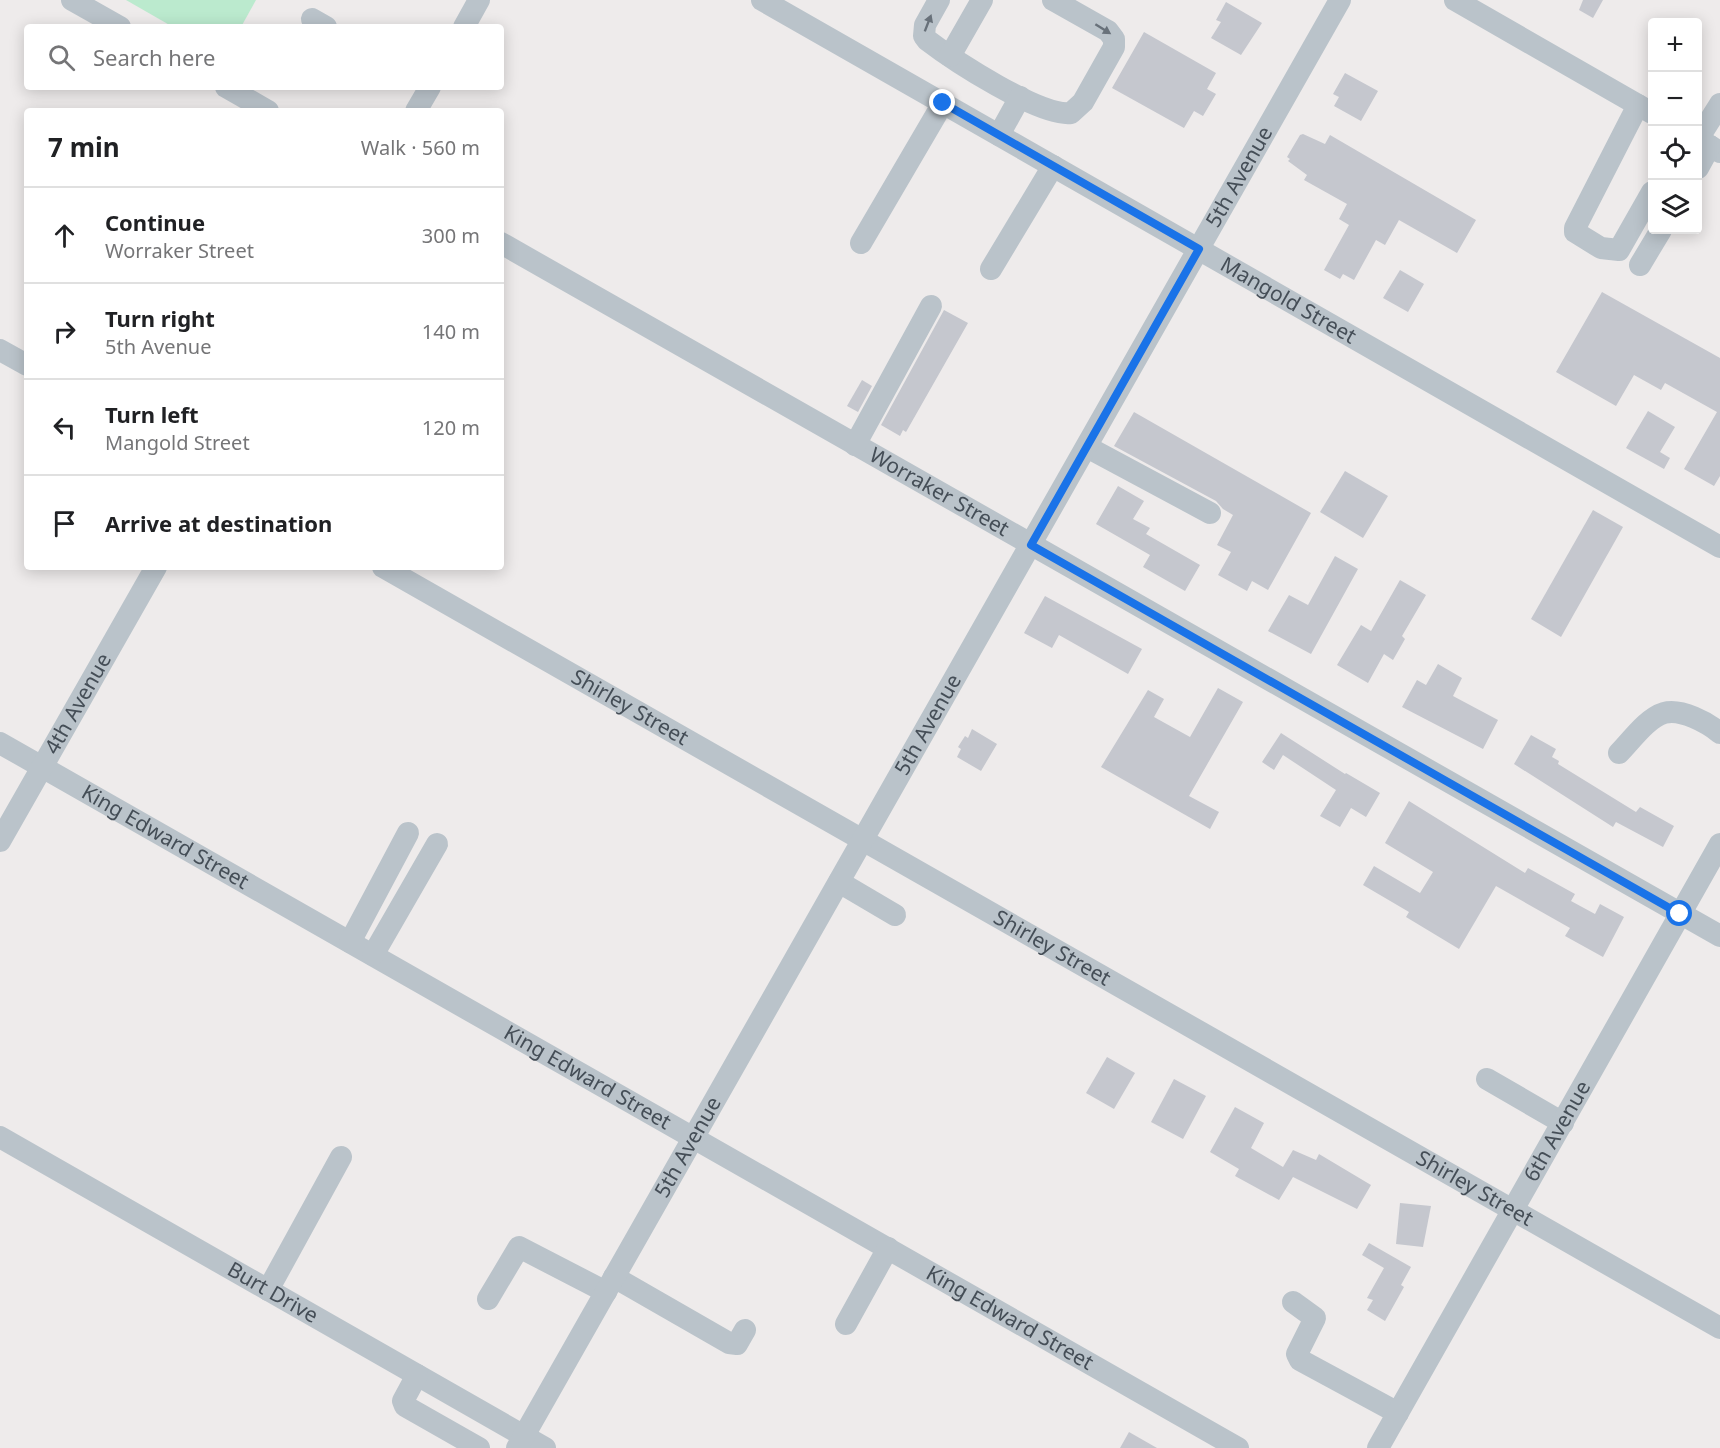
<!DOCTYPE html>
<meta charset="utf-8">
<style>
body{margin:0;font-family:"Noto Sans",sans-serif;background:#f2f2f2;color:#202124}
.controls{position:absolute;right:18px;top:18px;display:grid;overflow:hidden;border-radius:6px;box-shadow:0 3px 15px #0003}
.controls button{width:54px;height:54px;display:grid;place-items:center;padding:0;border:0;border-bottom:2px solid #e0e0e0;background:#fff;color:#202124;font:30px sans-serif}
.stop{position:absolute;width:18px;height:18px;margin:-14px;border:4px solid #1a73e8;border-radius:50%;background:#fff}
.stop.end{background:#1a73e8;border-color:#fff;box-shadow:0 2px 6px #0008}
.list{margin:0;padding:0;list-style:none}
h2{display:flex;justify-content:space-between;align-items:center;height:78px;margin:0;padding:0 24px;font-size:26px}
h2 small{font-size:20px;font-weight:400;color:#757577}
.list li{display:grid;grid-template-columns:39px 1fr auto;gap:18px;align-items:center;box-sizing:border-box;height:96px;padding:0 24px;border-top:2px solid #e0e0e0}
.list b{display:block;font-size:22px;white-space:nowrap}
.list p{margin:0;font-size:20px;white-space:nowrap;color:#757577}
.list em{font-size:20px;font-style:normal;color:#757577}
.icon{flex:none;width:33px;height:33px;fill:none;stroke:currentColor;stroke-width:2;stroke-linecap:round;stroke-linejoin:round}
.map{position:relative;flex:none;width:1720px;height:1448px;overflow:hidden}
.search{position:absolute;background:#fff;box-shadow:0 3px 15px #0003;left:24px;top:24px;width:480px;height:66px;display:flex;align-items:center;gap:15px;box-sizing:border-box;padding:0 21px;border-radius:6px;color:#757577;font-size:22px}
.panel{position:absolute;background:#fff;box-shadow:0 3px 15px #0003;left:24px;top:108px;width:480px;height:462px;border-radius:6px}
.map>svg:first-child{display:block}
.green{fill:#bbeace}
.building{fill:#c5c7ce}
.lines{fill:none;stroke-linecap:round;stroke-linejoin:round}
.minor{stroke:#bac3ca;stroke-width:22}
.oneway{fill:#68717a}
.route{stroke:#1a73e8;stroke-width:8}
.labels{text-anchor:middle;stroke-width:4.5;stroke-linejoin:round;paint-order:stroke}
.street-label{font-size:21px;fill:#454e57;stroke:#fff}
</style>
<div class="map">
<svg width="1720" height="1448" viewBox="0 0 1720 1448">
<rect width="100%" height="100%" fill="#eeebeb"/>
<polygon class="green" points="126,0 256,0 241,27 173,27"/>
<g class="building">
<polygon points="1583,0 1603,0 1593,18 1579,10"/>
<polygon points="1226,2 1262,23 1241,55 1211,38 1221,22 1216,20"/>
<polygon points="1144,32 1216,73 1207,89 1216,94 1203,116 1194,111 1184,128 1112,88"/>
<polygon points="1345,73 1378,91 1361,121 1334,106 1339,97 1333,94"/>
<polygon points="1303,134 1325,144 1330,135 1476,220 1457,253 1399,220 1385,245 1376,240 1354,280 1343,274 1340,279 1324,270 1349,225 1339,219 1347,204 1304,180 1307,175 1288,161 1290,159 1287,157 1300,135"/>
<polygon points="1400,270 1424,284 1408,312 1383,298"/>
<polygon points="1602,292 1720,358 1720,476 1714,486 1684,469 1717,412 1665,383 1661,390 1634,375 1616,406 1556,372"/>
<polygon points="944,310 968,323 906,432 903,430 900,436 881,425"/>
<polygon points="862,380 872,386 858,412 847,406"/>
<polygon points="1648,411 1675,427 1660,452 1670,458 1664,469 1626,448"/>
<polygon points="1134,412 1311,513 1268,590 1252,581 1247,591 1218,575 1231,552 1217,545 1233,515 1223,509 1216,501 1114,446"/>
<polygon points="1345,471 1388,496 1363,538 1320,512"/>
<polygon points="1118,486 1144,501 1133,519 1150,528 1146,534 1200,565 1185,591 1143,567 1150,555 1096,524"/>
<polygon points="1593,510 1623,527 1561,637 1531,619"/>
<polygon points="1335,556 1358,569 1311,654 1268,631 1289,595 1308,605"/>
<polygon points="1400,580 1426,595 1402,636 1405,639 1393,660 1384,654 1368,683 1337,665 1361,625 1371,631"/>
<polygon points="1045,596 1142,649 1128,674 1059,635 1052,648 1024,633"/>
<polygon points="1438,664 1462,678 1453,696 1498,720 1483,749 1402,707 1417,680 1426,685"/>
<polygon points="1218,688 1243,702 1189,796 1219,812 1210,829 1101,767 1148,690 1164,699 1154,717 1190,737"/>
<polygon points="972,729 997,744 981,771 957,757 961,749 958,747 965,736 968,738"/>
<polygon points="1281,733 1345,774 1346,773 1380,793 1366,817 1351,808 1340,827 1320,816 1336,790 1283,755 1274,770 1262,762"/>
<polygon points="1531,735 1556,749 1552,757 1559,761 1558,764 1636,812 1640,807 1674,826 1663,847 1616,822 1613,827 1514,764"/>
<polygon points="1409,801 1525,873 1528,868 1575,894 1571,901 1595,914 1600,904 1624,917 1603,957 1565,936 1570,928 1496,886 1459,949 1406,917 1409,912 1363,885 1374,866 1420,893 1433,872 1385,843"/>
<polygon points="1107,1057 1135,1073 1114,1109 1086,1093"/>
<polygon points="1174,1079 1206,1096 1183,1139 1151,1122"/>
<polygon points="1235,1107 1264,1123 1251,1148 1283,1167 1293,1150 1316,1160 1319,1154 1371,1185 1357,1209 1293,1177 1279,1200 1235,1176 1239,1169 1210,1152"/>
<polygon points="1400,1203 1431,1206 1423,1247 1396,1244"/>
<polygon points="1369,1243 1411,1267 1401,1285 1404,1287 1385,1321 1367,1310 1373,1300 1367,1298 1384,1268 1362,1255"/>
<polygon points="1129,1432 1157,1448 1120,1448"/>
</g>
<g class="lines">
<g class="minor">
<polyline points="72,0 120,27"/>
<path id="s1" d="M762,0L1720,547"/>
<path d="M939,0L925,25L924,36L927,40C953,60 1040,117 1071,113L1083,102L1114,47V39L1108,31L1053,0"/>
<polyline points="1455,0 1652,113"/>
<polyline points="312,19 326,27"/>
<polyline points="464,27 479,0"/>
<polyline points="950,56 982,0"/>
<polyline points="226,87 268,111"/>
<polyline points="1638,105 1575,228 1575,232 1601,248 1619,250 1652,192"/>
<polyline points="416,111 430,87"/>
<polyline points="999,135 1020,97"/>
<polyline points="1698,139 1720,104"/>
<polyline points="1698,139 1720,152"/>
<polyline points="1698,168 1710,146"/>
<path id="s2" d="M501,243L1720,936"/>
<polyline points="861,243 943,103"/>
<polyline points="1640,265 1661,230"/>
<polyline points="991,269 1053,166"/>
<polyline points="0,350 27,365"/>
<polyline points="855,445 931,306"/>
<polyline points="1087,447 1210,513"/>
<path id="s3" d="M383,567L1720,1328"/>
<path id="s4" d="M0,743L1238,1448"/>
<path d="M1619,753C1631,741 1647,718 1664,713C1681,708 1708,723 1720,733"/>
<path id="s5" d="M0,841L156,567"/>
<polyline points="839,882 895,915"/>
<polyline points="350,942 408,833"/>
<polyline points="373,955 437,844"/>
<polyline points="1487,1079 1563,1123"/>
<path id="s6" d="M0,1137L545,1448"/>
<polyline points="614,1277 729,1343 737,1344 745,1330"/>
<polyline points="268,1290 341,1157"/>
<polyline points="488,1299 519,1247 606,1292"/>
<polyline points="1293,1302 1315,1318 1297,1354 1300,1360 1398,1413"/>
<polyline points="846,1324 888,1248"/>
<polyline points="417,1375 403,1401 405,1406 479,1448"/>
<path id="s7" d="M517,1448L1340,0"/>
<path id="s8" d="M1378,1448L1720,844"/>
</g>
</g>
<defs><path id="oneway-solid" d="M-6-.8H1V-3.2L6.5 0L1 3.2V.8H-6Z" transform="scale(1.5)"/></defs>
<g class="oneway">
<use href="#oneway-solid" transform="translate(928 23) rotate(-69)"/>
<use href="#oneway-solid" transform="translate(1103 29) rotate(32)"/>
</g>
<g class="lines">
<polyline class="route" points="943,103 1199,249 1031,545 1680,914"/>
</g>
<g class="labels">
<g class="street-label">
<text dy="7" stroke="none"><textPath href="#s7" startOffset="1462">5th Avenue</textPath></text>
<text dy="7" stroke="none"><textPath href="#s1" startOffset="606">Mangold Street</textPath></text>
<text dy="7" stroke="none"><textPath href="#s2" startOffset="504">Worraker Street</textPath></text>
<text dy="7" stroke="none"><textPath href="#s5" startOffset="158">4th Avenue</textPath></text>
<text dy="7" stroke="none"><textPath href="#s3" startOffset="284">Shirley Street</textPath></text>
<text dy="7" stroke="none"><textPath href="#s7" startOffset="832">5th Avenue</textPath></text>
<text dy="7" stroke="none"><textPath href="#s4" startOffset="190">King Edward Street</textPath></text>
<text dy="7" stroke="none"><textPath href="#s3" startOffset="770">Shirley Street</textPath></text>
<text dy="7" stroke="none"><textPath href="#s4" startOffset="676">King Edward Street</textPath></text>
<text dy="7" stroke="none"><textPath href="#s8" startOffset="364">6th Avenue</textPath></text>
<text dy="7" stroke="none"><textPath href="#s7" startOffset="346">5th Avenue</textPath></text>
<text dy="7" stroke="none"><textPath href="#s3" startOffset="1256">Shirley Street</textPath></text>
<text dy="7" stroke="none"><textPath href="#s6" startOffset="314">Burt Drive</textPath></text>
<text dy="7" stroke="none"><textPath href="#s4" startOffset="1162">King Edward Street</textPath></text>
</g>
</g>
</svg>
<div class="controls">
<button>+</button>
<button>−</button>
<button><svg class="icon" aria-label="locate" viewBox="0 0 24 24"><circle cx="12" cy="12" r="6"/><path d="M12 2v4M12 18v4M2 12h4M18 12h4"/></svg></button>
<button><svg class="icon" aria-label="layers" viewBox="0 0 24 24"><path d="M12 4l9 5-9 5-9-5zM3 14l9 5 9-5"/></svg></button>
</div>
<div class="stop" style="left:1680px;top:914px"></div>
<div class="stop end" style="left:943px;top:103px"></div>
<div class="search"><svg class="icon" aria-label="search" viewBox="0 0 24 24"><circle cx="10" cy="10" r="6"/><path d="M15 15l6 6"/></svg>Search here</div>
<section class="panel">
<h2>7 min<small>Walk · 560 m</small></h2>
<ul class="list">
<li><svg class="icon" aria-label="ahead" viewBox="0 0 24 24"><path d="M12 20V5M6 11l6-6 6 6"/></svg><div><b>Continue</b><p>Worraker Street</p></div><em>300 m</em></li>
<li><svg class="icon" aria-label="right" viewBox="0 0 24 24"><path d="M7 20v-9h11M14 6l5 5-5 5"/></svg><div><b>Turn right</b><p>5th Avenue</p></div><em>140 m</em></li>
<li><svg class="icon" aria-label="left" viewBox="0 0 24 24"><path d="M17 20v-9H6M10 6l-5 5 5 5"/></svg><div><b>Turn left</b><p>Mangold Street</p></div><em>120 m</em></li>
<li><svg class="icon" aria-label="arrive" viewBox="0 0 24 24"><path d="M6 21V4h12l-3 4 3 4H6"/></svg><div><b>Arrive at destination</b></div></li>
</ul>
</section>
</div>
